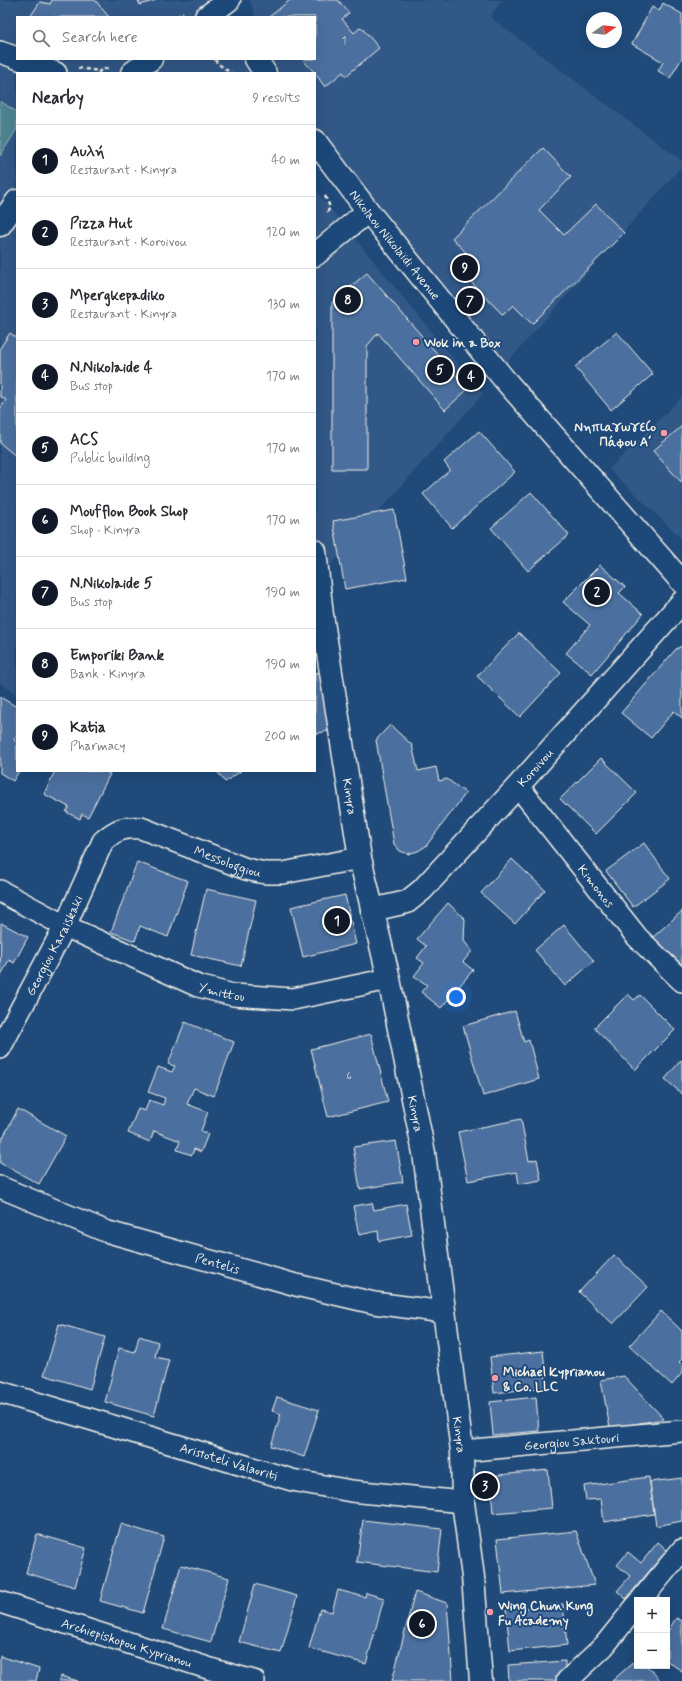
<!DOCTYPE html>
<meta charset="utf-8">
<style>
body{margin:0;font-family:Mynerve,sans-serif;background:#f7f7f7;color:#2b2b33}
.controls{position:absolute;right:12px;bottom:12px;display:grid;overflow:hidden;border-radius:0px;box-shadow:0 4px 16px #0002}
.controls button{width:36px;height:36px;display:grid;place-items:center;padding:0;border:0;border-bottom:1px solid #e1e1e2;background:#fff;color:#2b2b33;font:20px sans-serif}
.compass{position:absolute;left:586px;top:12px;width:36px;height:36px;border-radius:50%;background:#fff;box-shadow:0 4px 16px #0002;rotate:76deg}
.you{position:absolute;left:456px;top:997px;width:14px;height:14px;margin:-10px;border:3px solid #fff;border-radius:50%;background:#1a73e8;box-shadow:0 0 0 6px #1a73e833}
.badge{display:grid;place-items:center;width:26px;height:26px;border-radius:50%;background:#111827;color:#fff;font-size:13px;font-weight:700}
.pin{position:absolute;translate:-50% -50%;border:2px solid #fff;box-shadow:0 1px 4px #0006}
.list{margin:0;padding:0;list-style:none}
h2{display:flex;justify-content:space-between;align-items:center;height:52px;margin:0;padding:0 16px;font-size:17px}
h2 small{font-size:13px;font-weight:400;color:#7c7c81}
.list li{display:grid;grid-template-columns:26px 1fr auto;gap:12px;align-items:center;box-sizing:border-box;height:72px;padding:0 16px;border-top:1px solid #e1e1e2}
.list b{display:block;font-size:15px;white-space:nowrap}
.list p{margin:0;font-size:13px;white-space:nowrap;color:#7c7c81}
.list em{font-size:13px;font-style:normal;color:#7c7c81}
.icon{flex:none;width:22px;height:22px;fill:none;stroke:currentColor;stroke-width:2;stroke-linecap:round;stroke-linejoin:round}
.map{position:relative;flex:none;width:682px;height:1681px;overflow:hidden}
.search{position:absolute;background:#fff;box-shadow:0 4px 16px #0002;left:16px;top:16px;width:300px;height:44px;display:flex;align-items:center;gap:10px;box-sizing:border-box;padding:0 14px;border-radius:0px;color:#7c7c81;font-size:15px}
.panel{position:absolute;background:#fff;box-shadow:0 4px 16px #0002;left:16px;top:72px;width:300px;height:700px;border-radius:0px}
.map>svg:first-child{display:block}
.built{fill:#305887}
.green{fill:#4e8491;stroke:#a1babc}
.building{fill:#4c6f9f;stroke:#f4f1e8}
.lines{fill:none;stroke-linecap:round;stroke-linejoin:round}
.minor-casing{stroke:#f4f1e8;stroke-width:24}
.tertiary-casing{stroke:#f4f1e8;stroke-width:25}
.path{stroke:#f4f1e8;stroke-width:2.5;stroke-dasharray:4 3;stroke-linecap:butt}
.minor{stroke:#1f4a7a;stroke-width:21}
.tertiary{stroke:#1f4a7a;stroke-width:22}
.poi-dot{fill:#ff9aa2;stroke:#1f4a7a;stroke-width:1.5}
.labels{text-anchor:middle;stroke-width:4;stroke-linejoin:round;paint-order:stroke}
.number-label{font-size:11px;fill:#cad0d6}
.street-label{font-size:13px;fill:#f4f1e8;stroke:#1f4a7a}
.poi-label{font-size:13px;font-weight:bold;fill:#f4f1e8;stroke:#1f4a7a;text-anchor:start}
</style>
<div class="map">
<svg width="682" height="1681" viewBox="0 0 682 1681">
<rect width="100%" height="100%" fill="#1f4a7a"/>
<filter id="ink" filterUnits="userSpaceOnUse"><feTurbulence type="fractalNoise" baseFrequency=".025" numOctaves="2"/><feDisplacementMap in="SourceGraphic" scale="8" xChannelSelector="R" yChannelSelector="G"/><feConvolveMatrix kernelMatrix="1 2 1 2 8 2 1 2 1" color-interpolation-filters="sRGB"/></filter>
<g filter="url(#ink)">
<g class="built">
<polygon points="0,0 226,0 231,17 17,17 17,59 245,59 250,73 17,73 17,695 0,683"/>
<polygon points="250,0 502,0 490,17 682,161 682,166 503,367 315,137 315,73 280,73 272,59 315,59 315,17 255,17"/>
<polygon points="315,190 483,394 315,583"/>
<polygon points="682,397 682,539 609,469"/>
</g>
<polygon class="green" points="0,101 17,112 17,129 0,156"/>
<g class="building">
<polygon points="52,0 95,0 109,17 30,17 40,2 50,4"/>
<polygon points="138,0 156,0 140,5"/>
<polygon points="290,0 338,0 349,13 342,19 354,33 361,27 379,48 346,76 343,72 325,87 315,73 302,59 315,59 315,17 269,17"/>
<polygon points="663,3 682,14 682,58 670,78 658,71 663,62 632,44 652,7 659,11"/>
<polygon points="543,148 571,177 539,210 564,235 596,204 624,233 532,324 513,305 503,315 466,277 478,265 452,238"/>
<polygon points="367,273 468,389 445,410 378,333 367,346 367,469 332,469 332,302"/>
<polygon points="617,332 653,374 611,410 575,367"/>
<polygon points="10,333 17,338 17,457 0,443 0,409 6,400 0,396 0,348"/>
<polygon points="682,426 682,483 653,451"/>
<polygon points="479,431 515,472 452,528 423,494 450,470 444,462"/>
<polygon points="531,492 569,535 528,571 491,528"/>
<polygon points="394,510 407,578 345,589 333,521"/>
<polygon points="600,565 625,587 619,593 643,614 592,674 566,653 590,625 563,602"/>
<polygon points="519,633 561,673 520,717 477,676"/>
<polygon points="682,646 682,718 674,711 651,738 621,713 676,649"/>
<polygon points="319,672 332,730 315,734 315,673"/>
<polygon points="0,697 17,707 17,734 14,740 17,742 17,771 19,771 13,781 0,773"/>
<polygon points="390,725 412,745 418,771 436,767 439,781 447,779 466,793 426,846 418,851 408,854 400,851 394,844 376,740"/>
<polygon points="601,758 637,793 596,834 560,799"/>
<polygon points="55,771 104,771 110,774 88,817 82,814 80,819 66,812 69,807 44,794"/>
<polygon points="217,771 241,771 225,782"/>
<polygon points="644,843 670,879 633,907 606,871"/>
<polygon points="512,859 545,890 515,924 481,893"/>
<polygon points="137,862 188,881 168,937 140,926 135,941 111,932"/>
<polygon points="206,889 256,900 241,966 191,955"/>
<polygon points="345,895 356,944 303,957 291,907"/>
<polygon points="448,903 465,919 464,941 472,951 463,962 473,970 441,1008 421,992 427,985 414,976 424,963 417,958 426,946 417,939"/>
<polygon points="682,911 682,971 652,938"/>
<polygon points="1,923 28,937 14,963 9,960 0,977"/>
<polygon points="564,925 594,961 565,986 535,950"/>
<polygon points="628,994 634,1000 640,995 675,1030 635,1070 594,1028"/>
<polygon points="515,1011 524,1042 529,1040 539,1079 483,1096 463,1026"/>
<polygon points="185,1022 234,1042 214,1096 194,1088 187,1104 208,1112 201,1131 208,1134 201,1152 194,1149 192,1155 177,1150 180,1141 154,1131 150,1142 128,1133 138,1109 145,1111 149,1100 163,1105 165,1098 148,1092 158,1067 172,1072 175,1066 168,1064"/>
<polygon points="371,1034 388,1102 328,1117 311,1049"/>
<polygon points="681,1060 682,1061 682,1094 665,1079"/>
<polygon points="18,1109 66,1136 39,1184 0,1163 0,1143"/>
<polygon points="521,1119 529,1161 537,1159 541,1180 519,1184 517,1172 468,1181 458,1132"/>
<polygon points="396,1141 403,1182 360,1189 353,1147"/>
<polygon points="372,1203 374,1210 406,1204 412,1235 379,1241 378,1231 359,1235 353,1206"/>
<polygon points="614,1255 648,1287 613,1324 579,1292"/>
<polygon points="661,1311 682,1331 682,1359 679,1362 682,1365 682,1373 672,1385 629,1346"/>
<polygon points="59,1324 105,1337 90,1389 44,1375"/>
<polygon points="139,1336 158,1342 155,1357 169,1360 154,1416 105,1402 119,1348 135,1352"/>
<polygon points="543,1351 547,1387 494,1393 490,1357"/>
<polygon points="624,1376 664,1419 610,1428 601,1380"/>
<polygon points="277,1397 319,1410 304,1457 271,1446 281,1414 272,1411"/>
<polygon points="536,1397 539,1431 493,1435 490,1402"/>
<polygon points="548,1470 552,1508 493,1513 490,1476"/>
<polygon points="649,1477 654,1514 604,1522 601,1499 586,1500 584,1486"/>
<polygon points="682,1478 682,1521 656,1526 650,1482"/>
<polygon points="363,1520 442,1529 437,1572 357,1562"/>
<polygon points="121,1524 164,1537 143,1613 100,1601"/>
<polygon points="576,1531 595,1585 503,1594 497,1539"/>
<polygon points="37,1534 86,1548 75,1587 26,1573"/>
<polygon points="658,1542 667,1550 626,1599 617,1591 630,1576 617,1565 628,1552 641,1563"/>
<polygon points="181,1565 229,1578 211,1642 163,1629"/>
<polygon points="255,1584 297,1596 281,1653 239,1642"/>
<polygon points="338,1590 365,1597 366,1593 384,1598 366,1664 309,1648 320,1609 332,1612"/>
<polygon points="415,1592 447,1603 453,1681 392,1681"/>
<polygon points="563,1604 567,1645 510,1651 506,1610"/>
<polygon points="676,1618 682,1621 682,1671 667,1661 667,1633"/>
<polygon points="0,1656 39,1669 36,1681 0,1681"/>
<polygon points="637,1659 637,1666 647,1666 661,1681 612,1681"/>
<polygon points="565,1661 565,1674 557,1681 509,1681 508,1665"/>
<polygon points="61,1676 78,1681 59,1681"/>
</g>
<g class="lines">
<g class="minor-casing">
<g id="minor">
<polyline points="0,52 17,58"/>
<polyline points="19,59 56,73"/>
<path id="s1" d="M518,786L637,937L682,981"/>
<path id="s2" d="M0,891L65,926L198,986L233,995L293,999L389,979"/>
<path id="s3" d="M0,1048L65,926L103,841C117,829 123,827 141,828L246,869L265,873H283L360,858"/>
<path id="s4" d="M0,1187L105,1231L296,1285L374,1303L444,1312"/>
<path id="s5" d="M0,1392L292,1480L351,1491L463,1502"/>
<path id="s6" d="M462,1451L682,1431"/>
<polyline points="641,1600 682,1550"/>
<path id="s7" d="M0,1602L214,1670L254,1681"/>
<polyline points="567,1681 604,1646 637,1605"/>
</g>
</g>
<g class="tertiary-casing">
<g id="tertiary">
<polyline points="206,17 229,0"/>
<polyline points="256,59 265,73"/>
<polyline points="132,73 151,59"/>
<path id="s8" d="M315,141L368,211L504,379L682,582"/>
<polyline points="0,225 17,201"/>
<polyline points="315,255 368,211"/>
<path id="s9" d="M315,551L322,615L360,858L389,979L424,1153L462,1451L463,1502L473,1577L481,1681"/>
<path id="s10" d="M372,910L407,902L422,890L518,786L682,602"/>
</g>
</g>
<g class="path">
<polyline points="177,17 183,12"/>
<polyline points="215,59 217,63 231,73"/>
<polyline points="78,68 100,71"/>
<polyline points="98,73 100,71 110,67"/>
<polyline points="325,196 330,207 327,213"/>
</g>
<use href="#minor" class="minor"/>
<use href="#tertiary" class="tertiary"/>
</g>
</g>
<g class="poi-dot">
<circle cx="416" cy="342" r="4"/>
<circle cx="664" cy="433" r="4"/>
<circle cx="495" cy="1378" r="4"/>
<circle cx="490" cy="1612" r="4"/>
</g>
<g class="labels">
<g class="number-label">
<text x="344" y="44">1</text>
<text x="349" y="1079">6</text>
</g>
<g class="street-label">
<text dy="5" stroke="none"><textPath href="#s8" startOffset="131">Nikolaou Nikolaïdi Avenue</textPath></text>
<text dy="5" stroke="none"><textPath href="#s10" startOffset="222">Koroivou</textPath></text>
<text dy="5" stroke="none"><textPath href="#s9" startOffset="248">Kinyra</textPath></text>
<text dy="5" stroke="none"><textPath href="#s3" startOffset="366">Messologgiou</textPath></text>
<text dy="5" stroke="none"><textPath href="#s1" startOffset="127">Kimonos</textPath></text>
<text dy="5" stroke="none"><textPath href="#s3" startOffset="116">Georgiou Karaiskaki</textPath></text>
<text dy="5" stroke="none"><textPath href="#s2" startOffset="244">Ymittou</textPath></text>
<text dy="5" stroke="none"><textPath href="#s9" startOffset="572">Kinyra</textPath></text>
<text dy="5" stroke="none"><textPath href="#s4" startOffset="231">Pentelis</textPath></text>
<text dy="5" stroke="none"><textPath href="#s9" startOffset="896">Kinyra</textPath></text>
<text dy="5" stroke="none"><textPath href="#s6" startOffset="110">Georgiou Saktouri</textPath></text>
<text dy="5" stroke="none"><textPath href="#s5" startOffset="239">Aristoteli Valaoriti</textPath></text>
<text dy="5" stroke="none"><textPath href="#s7" startOffset="133">Archiepiskopou Kyprianou</textPath></text>
</g>
<g class="poi-label">
<text x="424" y="347">Wok in a Box</text>
<text x="656" y="431" text-anchor="end">Νηπιαγωγείο<tspan x="656" dy="15">Πάφου Α΄</tspan></text>
<text x="503" y="1376">Michael Kyprianou<tspan x="503" dy="15">&amp; Co. LLC</tspan></text>
<text x="498" y="1610">Wing Chun Kung<tspan x="498" dy="15">Fu Academy</tspan></text>
</g>
</g>
</svg>
<div class="controls">
<button>+</button>
<button>−</button>
</div>
<svg class="compass" viewBox="-18 -18 36 36"><path d="M0-13l5 13h-10z" fill="#e53935"/><path d="M0 13l5-13h-10z" fill="#7c7c81"/></svg>
<div class="you"></div>
<div class="pin badge" style="left:337px;top:921px">1</div>
<div class="pin badge" style="left:597px;top:592px">2</div>
<div class="pin badge" style="left:485px;top:1486px">3</div>
<div class="pin badge" style="left:471px;top:377px">4</div>
<div class="pin badge" style="left:440px;top:370px">5</div>
<div class="pin badge" style="left:422px;top:1624px">6</div>
<div class="pin badge" style="left:470px;top:301px">7</div>
<div class="pin badge" style="left:348px;top:300px">8</div>
<div class="pin badge" style="left:465px;top:268px">9</div>
<div class="search"><svg class="icon" aria-label="search" viewBox="0 0 24 24"><circle cx="10" cy="10" r="6"/><path d="M15 15l6 6"/></svg>Search here</div>
<section class="panel">
<h2>Nearby<small>9 results</small></h2>
<ul class="list">
<li><span class="badge">1</span><div><b>Αυλή</b><p>Restaurant · Kinyra</p></div><em>40 m</em></li>
<li><span class="badge">2</span><div><b>Pizza Hut</b><p>Restaurant · Koroivou</p></div><em>120 m</em></li>
<li><span class="badge">3</span><div><b>Mpergkepadiko</b><p>Restaurant · Kinyra</p></div><em>130 m</em></li>
<li><span class="badge">4</span><div><b>N.Nikolaide 4</b><p>Bus stop</p></div><em>170 m</em></li>
<li><span class="badge">5</span><div><b>ACS</b><p>Public building</p></div><em>170 m</em></li>
<li><span class="badge">6</span><div><b>Moufflon Book Shop</b><p>Shop · Kinyra</p></div><em>170 m</em></li>
<li><span class="badge">7</span><div><b>N.Nikolaide 5</b><p>Bus stop</p></div><em>190 m</em></li>
<li><span class="badge">8</span><div><b>Emporiki Bank</b><p>Bank · Kinyra</p></div><em>190 m</em></li>
<li><span class="badge">9</span><div><b>Katia</b><p>Pharmacy</p></div><em>200 m</em></li>
</ul>
</section>
</div>
